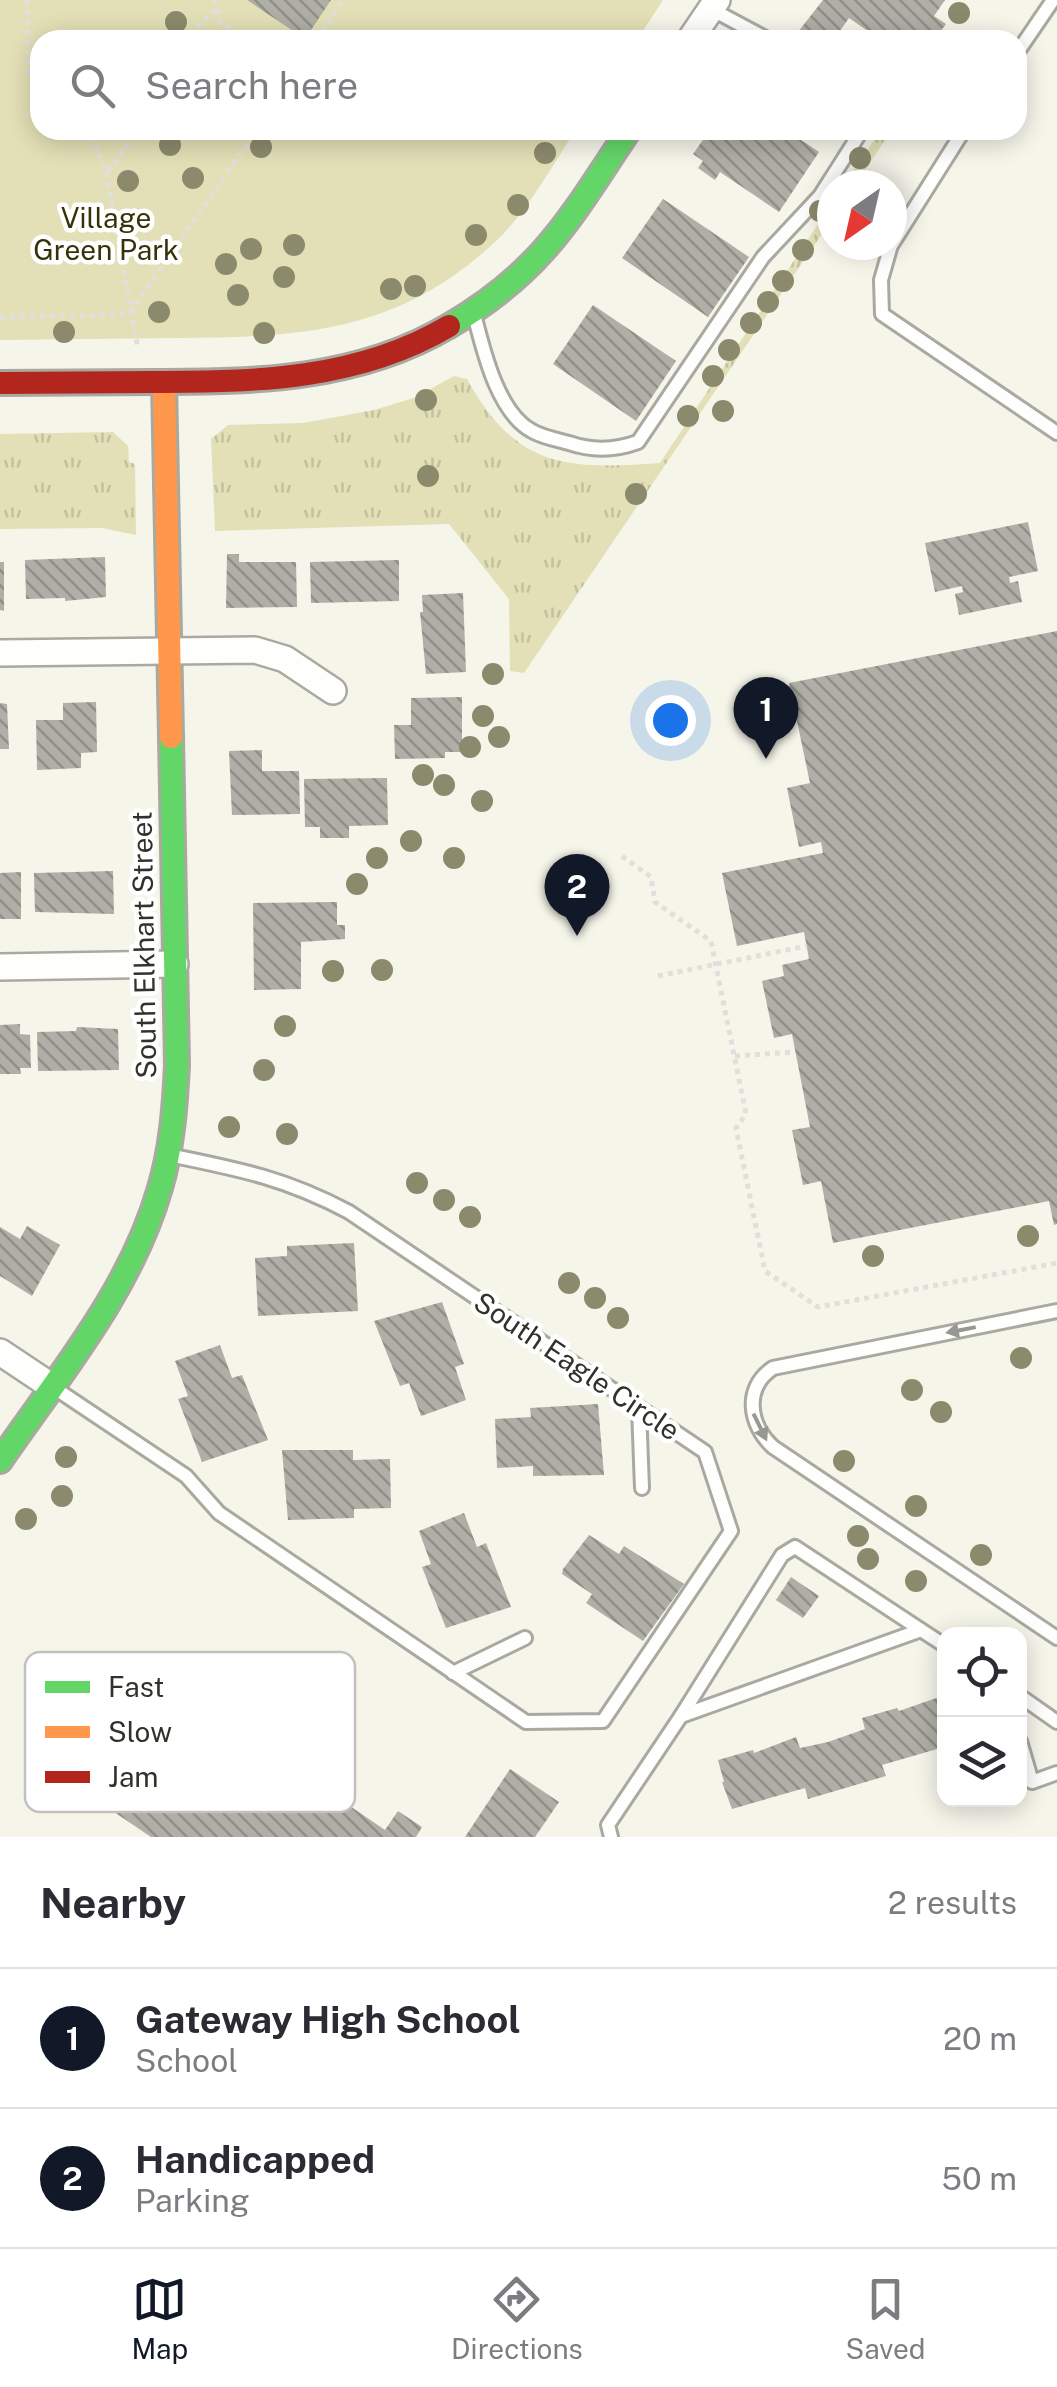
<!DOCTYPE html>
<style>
body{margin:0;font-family:"Public Sans",sans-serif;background:#f2f2f3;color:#2b2b33}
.controls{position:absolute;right:30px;bottom:30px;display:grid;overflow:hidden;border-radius:20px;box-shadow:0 5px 25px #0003}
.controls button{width:90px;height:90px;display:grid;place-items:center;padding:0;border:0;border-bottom:2px solid #e1e1e2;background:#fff;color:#2b2b33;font:50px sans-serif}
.compass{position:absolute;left:817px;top:170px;width:90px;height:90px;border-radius:50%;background:#fff;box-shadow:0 5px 25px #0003;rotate:214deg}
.you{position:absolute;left:670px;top:720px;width:35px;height:35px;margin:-25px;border:8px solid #fff;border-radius:50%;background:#1a73e8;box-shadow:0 0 0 15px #1a73e833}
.badge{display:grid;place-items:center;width:65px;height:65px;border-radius:50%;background:#111827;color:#fff;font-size:32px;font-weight:700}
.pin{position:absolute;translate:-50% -82px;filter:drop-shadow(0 2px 5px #0008)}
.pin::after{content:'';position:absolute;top:52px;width:35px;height:30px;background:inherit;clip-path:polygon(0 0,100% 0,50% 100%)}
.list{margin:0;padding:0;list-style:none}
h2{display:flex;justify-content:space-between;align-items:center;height:130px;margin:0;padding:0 40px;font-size:42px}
h2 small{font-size:32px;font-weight:400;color:#7c7c81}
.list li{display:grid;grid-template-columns:65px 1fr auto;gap:30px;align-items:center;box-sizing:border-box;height:140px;padding:0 40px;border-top:2px solid #e1e1e2}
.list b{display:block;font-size:38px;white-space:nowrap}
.list p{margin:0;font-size:32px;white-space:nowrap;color:#7c7c81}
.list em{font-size:32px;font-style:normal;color:#7c7c81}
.icon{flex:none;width:55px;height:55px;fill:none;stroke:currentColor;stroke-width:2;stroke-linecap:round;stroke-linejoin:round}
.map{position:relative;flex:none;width:1057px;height:1837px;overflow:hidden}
.search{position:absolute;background:#fff;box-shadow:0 5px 25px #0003;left:30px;right:30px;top:30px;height:110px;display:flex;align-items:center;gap:25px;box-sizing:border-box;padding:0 35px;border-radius:30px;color:#7c7c81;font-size:38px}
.sheet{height:410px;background:#fff}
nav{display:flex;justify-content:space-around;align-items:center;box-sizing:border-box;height:140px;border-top:2px solid #e1e1e2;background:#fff;font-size:28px;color:#7c7c81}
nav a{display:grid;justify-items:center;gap:5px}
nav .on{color:#111827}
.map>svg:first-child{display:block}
.grass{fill:url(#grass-tufts)}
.green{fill:#e3e0b7}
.building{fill:url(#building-back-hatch)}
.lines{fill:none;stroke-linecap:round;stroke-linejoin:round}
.lane-casing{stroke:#a9a9a1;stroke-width:18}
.street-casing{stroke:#a9a9a1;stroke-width:30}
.fast-casing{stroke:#a9a9a1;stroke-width:28}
.slow-casing{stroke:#a9a9a1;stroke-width:28}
.jam-casing{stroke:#a9a9a1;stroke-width:28}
.path{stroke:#e0dfdc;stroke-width:5;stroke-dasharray:5 5;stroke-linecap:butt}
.lane{stroke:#fefefc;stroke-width:12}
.street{stroke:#fefefc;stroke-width:25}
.fast{stroke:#63d668;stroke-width:22}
.slow{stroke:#ff974d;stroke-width:22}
.jam{stroke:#b3261e;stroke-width:22}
.tree{fill:#8c8a6d}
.oneway{fill:#989893}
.labels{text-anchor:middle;stroke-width:9;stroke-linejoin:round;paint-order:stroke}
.park-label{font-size:28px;fill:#363207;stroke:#fff}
.street-label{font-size:28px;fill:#32312a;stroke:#fff}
.key{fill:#fff;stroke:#c2c1bf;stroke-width:2.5}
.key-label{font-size:28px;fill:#32312a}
</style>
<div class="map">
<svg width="1057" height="1837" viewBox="0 0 1057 1837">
<defs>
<pattern id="grass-tufts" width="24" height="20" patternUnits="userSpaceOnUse" patternTransform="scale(2.5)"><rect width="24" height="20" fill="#e3e0b7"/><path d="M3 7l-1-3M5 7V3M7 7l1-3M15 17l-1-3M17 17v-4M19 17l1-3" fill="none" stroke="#c3c19e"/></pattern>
<pattern id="building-back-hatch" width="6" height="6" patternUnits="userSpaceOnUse" patternTransform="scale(2.5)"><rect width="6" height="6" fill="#afafa7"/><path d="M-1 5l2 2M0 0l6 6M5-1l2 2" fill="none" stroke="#8f8f88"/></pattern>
</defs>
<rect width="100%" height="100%" fill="#f5f5ea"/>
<g class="grass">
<polygon points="876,130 892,130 855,185 844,185 874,140"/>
<path d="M832,203V219L524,673L510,671L509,599L449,524L215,531L211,439L228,425L303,423L374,410L414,398L454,376L467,379C516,468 566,470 660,463Z"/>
<polygon points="113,432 128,446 129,462 135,464 136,535 102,528 0,529 0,434"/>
</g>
<path class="green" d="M0,0H663L637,40H40V130H576C551,167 528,211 496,241C398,333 302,337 176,338C117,339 59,339 0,340Z"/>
<g class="building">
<polygon points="247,0 331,0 305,39"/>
<polygon points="823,0 945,0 934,16 946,24 934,40 872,40 875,36 849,18 837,35 838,40 794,37"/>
<polygon points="710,130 786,130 819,152 779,212 720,172 715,180 698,168 703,161 693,154"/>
<polygon points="663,199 749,257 708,317 622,258"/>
<polygon points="593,305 676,361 636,421 553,364"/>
<polygon points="1028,522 1038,571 1009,577 1010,583 1018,581 1022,602 959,615 955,594 963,592 962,586 935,592 925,543"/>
<polygon points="227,554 239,554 239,562 296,562 297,607 226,608"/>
<polygon points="105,557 106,597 65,601 65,598 26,599 25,560"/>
<polygon points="399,560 399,601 311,603 310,562"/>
<polygon points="0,562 4,562 4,611 0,610"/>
<polygon points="463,593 466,672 426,674 420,612 423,612 422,595"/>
<polygon points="1057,631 1057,1224 1054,1225 1049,1201 833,1243 821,1181 803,1185 792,1130 810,1127 792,1034 774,1038 762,981 784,976 782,965 809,959 804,932 737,946 722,873 823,853 821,842 799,847 787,788 810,783 789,683"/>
<polygon points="462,697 462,752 445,752 445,758 395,759 394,725 411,725 411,698"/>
<polygon points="96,702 97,752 81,753 81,768 37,770 36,720 63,720 63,703"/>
<polygon points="0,703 7,704 9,749 0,749"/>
<polygon points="262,750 262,771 299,771 300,814 232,815 229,751"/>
<polygon points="387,778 388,825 349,826 349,838 320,838 320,827 305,827 304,779"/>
<polygon points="113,871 114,914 35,912 34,873"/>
<polygon points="21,872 21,919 0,919 0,873"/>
<polygon points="337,902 337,925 345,925 345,939 301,942 301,989 254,990 253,903"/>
<polygon points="20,1024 20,1034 30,1035 31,1068 20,1068 21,1074 0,1074 0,1025"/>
<polygon points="77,1027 118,1029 119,1070 38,1071 37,1032 76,1031"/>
<polygon points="27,1226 60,1245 32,1296 0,1276 0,1227 20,1239"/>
<polygon points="354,1243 358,1311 258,1316 255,1258 287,1256 287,1246"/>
<polygon points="442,1302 464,1364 455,1367 466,1400 421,1416 409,1383 400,1386 374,1321"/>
<polygon points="220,1345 232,1378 242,1375 268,1440 202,1462 178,1399 188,1396 175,1361"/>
<polygon points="598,1404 604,1475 533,1476 533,1466 497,1468 495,1419 531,1417 530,1408"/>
<polygon points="282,1450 353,1450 353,1460 390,1459 391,1508 354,1509 354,1518 288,1520"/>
<polygon points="464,1513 477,1547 486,1543 511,1607 446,1628 422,1567 431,1564 419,1531"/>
<polygon points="589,1535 619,1554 624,1546 684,1584 643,1641 586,1603 592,1594 562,1574 563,1569"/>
<polygon points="791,1577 819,1596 803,1618 776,1600"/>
<polygon points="190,1663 293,1733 272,1764 323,1799 328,1791 385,1830 398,1811 422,1827 416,1837 151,1837 86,1793 107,1761 119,1769"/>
<polygon points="942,1696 944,1747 882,1765 886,1776 808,1799 805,1788 732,1809 722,1782 724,1782 718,1760 753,1750 754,1753 796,1737 800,1748 828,1742 865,1729 862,1718 897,1708 899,1711"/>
<polygon points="510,1769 559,1802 535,1837 465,1837"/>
</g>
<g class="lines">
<g class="lane-casing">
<g id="lane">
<polyline points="711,9 769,40"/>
<polyline points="1017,53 1053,0"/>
<polyline points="892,244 964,130"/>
<polyline points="891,245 881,280 882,314 1057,433"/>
<path d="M474,314C483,349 497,412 532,431C542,437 558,440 569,443C592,451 616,450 638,442L763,257L820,196L862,130"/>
<path d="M1057,1311L773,1368C743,1388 749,1425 773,1447L1057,1638"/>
<path d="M53,1387L186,1476L219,1513L526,1722L603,1721L731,1531L705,1452L349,1212C285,1178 238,1169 169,1155"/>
<polyline points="639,1408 642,1488"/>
<polyline points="453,1673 525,1638"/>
<polyline points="1020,1696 1057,1722"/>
<polyline points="681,1716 782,1555 795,1547 921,1630"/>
<polyline points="1020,1741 1032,1782 1057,1773"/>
<polyline points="611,1837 608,1825 681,1716 921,1630 944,1645"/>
</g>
</g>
<g class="street-casing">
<g id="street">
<polyline points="690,40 717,0"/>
<polyline points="0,653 255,650 285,659 333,691"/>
<polyline points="0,967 175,964"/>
<polyline points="0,1352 51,1386"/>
</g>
</g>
<g class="fast-casing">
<g id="fast">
<path d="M449,326C543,271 571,217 629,130"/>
<path d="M0,1461C59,1375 131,1290 160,1188C172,1148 175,1106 177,1065L171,737"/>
</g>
</g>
<g class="slow-casing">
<polyline id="slow" points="164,382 171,737"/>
</g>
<g class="jam-casing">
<path id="jam" d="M0,383C51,383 102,382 153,382C256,382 358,380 449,326"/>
</g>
<g class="path">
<polyline points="27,0 29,73 40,96"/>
<polyline points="214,0 221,22 248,40"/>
<polyline points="182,40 216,10"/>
<polyline points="317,40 343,0"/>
<polyline points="81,130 96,146 106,172 138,349"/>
<polyline points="108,171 139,130"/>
<polyline points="0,317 111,315 131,311 257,130"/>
<polyline points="622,856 651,877 655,902 711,941 746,1114 736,1128 765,1271 818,1307 1057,1263"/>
<polyline points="658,976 807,946"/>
<polyline points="735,1056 795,1052"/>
</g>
<use href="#lane" class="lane"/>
<use href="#street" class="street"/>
<use href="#fast" class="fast"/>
<use href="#slow" class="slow"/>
<use href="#jam" class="jam"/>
</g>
<g class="tree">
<circle cx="959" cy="13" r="11"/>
<circle cx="176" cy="22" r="11"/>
<circle cx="170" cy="145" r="11"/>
<circle cx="261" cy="147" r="11"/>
<circle cx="545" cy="153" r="11"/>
<circle cx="860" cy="158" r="11"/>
<circle cx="193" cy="178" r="11"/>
<circle cx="128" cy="181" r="11"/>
<circle cx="518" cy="205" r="11"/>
<circle cx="820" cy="211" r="11"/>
<circle cx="476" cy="235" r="11"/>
<circle cx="294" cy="245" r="11"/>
<circle cx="251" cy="249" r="11"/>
<circle cx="803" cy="250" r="11"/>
<circle cx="226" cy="264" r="11"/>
<circle cx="284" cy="277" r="11"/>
<circle cx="783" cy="281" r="11"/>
<circle cx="415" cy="286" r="11"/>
<circle cx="391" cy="289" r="11"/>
<circle cx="238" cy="295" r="11"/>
<circle cx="768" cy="302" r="11"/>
<circle cx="159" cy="312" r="11"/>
<circle cx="751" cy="323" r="11"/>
<circle cx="64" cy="332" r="11"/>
<circle cx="264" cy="333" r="11"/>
<circle cx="729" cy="350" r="11"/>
<circle cx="713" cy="376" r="11"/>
<circle cx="426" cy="400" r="11"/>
<circle cx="723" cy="411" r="11"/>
<circle cx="688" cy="416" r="11"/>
<circle cx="428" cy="476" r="11"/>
<circle cx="636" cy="494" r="11"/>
<circle cx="493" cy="674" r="11"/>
<circle cx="483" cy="716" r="11"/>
<circle cx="499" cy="737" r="11"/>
<circle cx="470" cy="747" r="11"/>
<circle cx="423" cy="775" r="11"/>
<circle cx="444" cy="785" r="11"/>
<circle cx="482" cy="801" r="11"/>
<circle cx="411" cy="841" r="11"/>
<circle cx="377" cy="858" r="11"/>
<circle cx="454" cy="858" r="11"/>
<circle cx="357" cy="884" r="11"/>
<circle cx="382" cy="970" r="11"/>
<circle cx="333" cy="971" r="11"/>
<circle cx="285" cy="1026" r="11"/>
<circle cx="264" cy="1070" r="11"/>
<circle cx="229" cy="1127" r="11"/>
<circle cx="287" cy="1134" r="11"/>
<circle cx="417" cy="1183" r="11"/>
<circle cx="444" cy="1200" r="11"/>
<circle cx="470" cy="1217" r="11"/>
<circle cx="1028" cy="1236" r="11"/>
<circle cx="873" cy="1256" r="11"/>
<circle cx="569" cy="1283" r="11"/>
<circle cx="595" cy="1298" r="11"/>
<circle cx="618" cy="1318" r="11"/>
<circle cx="1021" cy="1358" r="11"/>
<circle cx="912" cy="1390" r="11"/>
<circle cx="941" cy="1412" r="11"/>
<circle cx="66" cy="1457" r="11"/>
<circle cx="844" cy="1461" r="11"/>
<circle cx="62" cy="1496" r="11"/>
<circle cx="916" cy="1506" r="11"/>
<circle cx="26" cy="1519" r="11"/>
<circle cx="858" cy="1536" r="11"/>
<circle cx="981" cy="1555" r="11"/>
<circle cx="868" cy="1559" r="11"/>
<circle cx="916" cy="1581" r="11"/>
</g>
<defs><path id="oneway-solid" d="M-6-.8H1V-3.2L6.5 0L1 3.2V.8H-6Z" transform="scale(2.5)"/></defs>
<g class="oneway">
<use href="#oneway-solid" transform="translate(961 1330) rotate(169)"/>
<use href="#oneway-solid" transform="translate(760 1427) rotate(64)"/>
</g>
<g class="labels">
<g class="park-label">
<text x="106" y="228">Village<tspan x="106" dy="32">Green Park</tspan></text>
</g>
<g class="street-label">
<text transform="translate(144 945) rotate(-91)" y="10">South Elkhart Street</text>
<text transform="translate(577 1366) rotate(34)" y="10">South Eagle Circle</text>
</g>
</g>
<rect x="25" y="1652" width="330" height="160" rx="15" class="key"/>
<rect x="45" y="1681" width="45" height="12" fill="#63d668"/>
<rect x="45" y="1726" width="45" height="12" fill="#ff974d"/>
<rect x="45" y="1771" width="45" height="12" fill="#b3261e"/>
<g class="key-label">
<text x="108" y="1697">Fast</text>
<text x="108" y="1742">Slow</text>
<text x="108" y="1787">Jam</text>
</g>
</svg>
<div class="controls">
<button><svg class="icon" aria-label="locate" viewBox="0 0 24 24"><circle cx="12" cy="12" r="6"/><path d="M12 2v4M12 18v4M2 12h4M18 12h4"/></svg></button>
<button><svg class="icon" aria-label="layers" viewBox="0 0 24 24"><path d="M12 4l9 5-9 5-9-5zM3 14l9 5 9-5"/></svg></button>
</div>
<svg class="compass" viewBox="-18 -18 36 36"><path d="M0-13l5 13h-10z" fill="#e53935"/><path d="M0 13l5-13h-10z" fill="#7c7c81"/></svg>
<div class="you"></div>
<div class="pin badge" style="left:766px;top:759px">1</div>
<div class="pin badge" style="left:577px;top:936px">2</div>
<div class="search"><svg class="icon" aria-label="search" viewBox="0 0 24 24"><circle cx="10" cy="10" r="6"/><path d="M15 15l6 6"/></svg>Search here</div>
</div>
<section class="sheet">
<h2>Nearby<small>2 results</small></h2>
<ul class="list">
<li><span class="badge">1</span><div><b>Gateway High School</b><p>School</p></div><em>20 m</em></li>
<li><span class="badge">2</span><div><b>Handicapped</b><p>Parking</p></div><em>50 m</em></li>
</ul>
</section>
<nav>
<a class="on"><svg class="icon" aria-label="map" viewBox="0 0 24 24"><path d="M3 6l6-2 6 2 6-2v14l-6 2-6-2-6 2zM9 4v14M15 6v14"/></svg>Map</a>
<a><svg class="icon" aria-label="directions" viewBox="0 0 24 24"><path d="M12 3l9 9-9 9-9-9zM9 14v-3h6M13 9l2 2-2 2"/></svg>Directions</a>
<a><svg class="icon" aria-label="saved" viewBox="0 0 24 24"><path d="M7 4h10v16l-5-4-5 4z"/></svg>Saved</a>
</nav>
